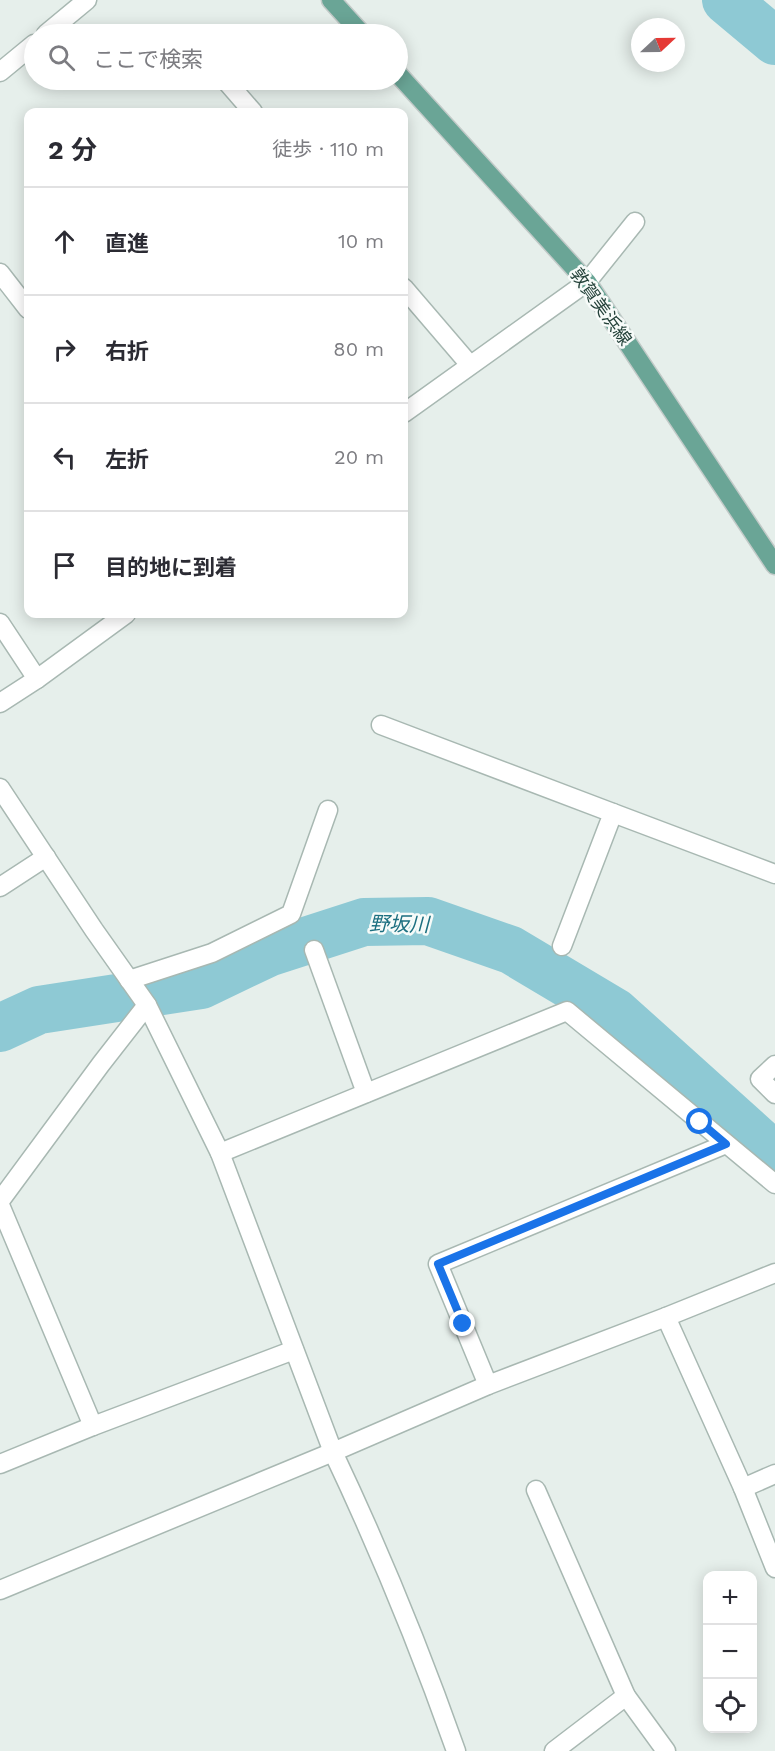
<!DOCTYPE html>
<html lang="ja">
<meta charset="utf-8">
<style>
body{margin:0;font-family:"Work Sans","Noto Sans JP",sans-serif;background:#f7f7f7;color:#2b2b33}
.controls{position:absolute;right:18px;bottom:18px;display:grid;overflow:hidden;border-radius:12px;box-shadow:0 3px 15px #0003}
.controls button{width:54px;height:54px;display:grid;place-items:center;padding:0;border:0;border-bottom:2px solid #e1e1e2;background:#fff;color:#2b2b33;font:30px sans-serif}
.compass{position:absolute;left:631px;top:18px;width:54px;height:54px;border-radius:50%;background:#fff;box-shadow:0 3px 15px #0003;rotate:68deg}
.stop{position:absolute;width:18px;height:18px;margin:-14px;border:4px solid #1a73e8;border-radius:50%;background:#fff}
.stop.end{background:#1a73e8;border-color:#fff;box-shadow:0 2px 6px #0008}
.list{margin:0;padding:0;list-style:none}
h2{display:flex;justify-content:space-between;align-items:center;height:78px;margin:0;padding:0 24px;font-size:26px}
h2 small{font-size:20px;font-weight:400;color:#7c7c81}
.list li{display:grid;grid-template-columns:39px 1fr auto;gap:18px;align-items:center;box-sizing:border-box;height:108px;padding:0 24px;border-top:2px solid #e1e1e2}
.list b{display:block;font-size:22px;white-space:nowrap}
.list em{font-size:20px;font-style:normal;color:#7c7c81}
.icon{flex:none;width:33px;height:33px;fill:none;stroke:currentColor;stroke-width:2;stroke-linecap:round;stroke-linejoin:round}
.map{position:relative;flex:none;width:775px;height:1751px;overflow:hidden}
.search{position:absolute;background:#fff;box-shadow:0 3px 15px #0003;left:24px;top:24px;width:384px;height:66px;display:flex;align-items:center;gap:15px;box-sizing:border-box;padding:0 21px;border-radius:33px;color:#7c7c81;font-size:22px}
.panel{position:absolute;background:#fff;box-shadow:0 3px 15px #0003;left:24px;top:108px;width:384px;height:510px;border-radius:12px}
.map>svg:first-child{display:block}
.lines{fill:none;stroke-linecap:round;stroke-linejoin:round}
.river{stroke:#8ec9d4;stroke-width:48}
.minor-casing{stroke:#a8b8b2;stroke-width:21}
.major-casing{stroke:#c2cac8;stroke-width:21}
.minor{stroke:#fff;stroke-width:18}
.major{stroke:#6aa596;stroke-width:18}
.route{stroke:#1a73e8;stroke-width:8}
.labels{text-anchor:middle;stroke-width:5;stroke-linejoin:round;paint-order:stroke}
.street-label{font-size:18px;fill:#24423a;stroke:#f7fbf9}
.water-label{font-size:20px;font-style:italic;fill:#1c6f80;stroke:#f7fbf9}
</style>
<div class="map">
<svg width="775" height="1751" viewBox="0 0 775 1751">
<rect width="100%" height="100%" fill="#e6efeb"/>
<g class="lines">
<g class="river">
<polyline points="726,0 775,41"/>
<polyline points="0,1028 39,1010 201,985 268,953 364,922 428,921 511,950 615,1012 775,1156"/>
</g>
<g class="minor-casing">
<g id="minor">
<polyline points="46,34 87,0"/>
<polyline points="0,72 34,44"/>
<polyline points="227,82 253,112"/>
<polyline points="0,273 28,309"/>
<polyline points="404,288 470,365"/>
<polyline points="404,413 587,282 635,222"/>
<polyline points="0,623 37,679"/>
<polyline points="0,703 37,679 126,614"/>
<polyline points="381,725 613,813 562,946"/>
<path d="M0,788L94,930L147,1005L220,1153L333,1452C379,1549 420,1649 456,1751"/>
<polyline points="613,813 775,874"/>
<polyline points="0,887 46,857"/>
<polyline points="314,950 366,1093"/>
<polyline points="129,980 212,953 291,914 328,810"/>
<polyline points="775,1065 760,1079 775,1094"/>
<polyline points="220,1153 567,1011 775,1184"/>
<polyline points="0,1201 101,1064 147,1005"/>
<polyline points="0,1205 93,1426 294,1350"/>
<polyline points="666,1317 743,1488 775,1568"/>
<polyline points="488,1385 438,1264 726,1144"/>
<polyline points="0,1464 93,1426"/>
<polyline points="743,1488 775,1474"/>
<polyline points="536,1490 626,1696 666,1751"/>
<polyline points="0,1590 333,1452 488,1385 666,1317 775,1273"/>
<polyline points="554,1751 626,1696"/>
</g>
</g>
<g class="major-casing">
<g id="major">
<polyline points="331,0 362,34"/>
<polyline points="398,74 587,282 775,565"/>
</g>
</g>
<use href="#minor" class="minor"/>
<use href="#major" class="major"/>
</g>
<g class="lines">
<polyline class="route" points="463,1324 438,1264 726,1144 700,1122"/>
</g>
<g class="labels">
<g class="street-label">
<text transform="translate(601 307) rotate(54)" y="6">敦賀美浜線</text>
</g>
<g class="water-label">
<text transform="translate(399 924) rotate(1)" y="7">野坂川</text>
</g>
</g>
</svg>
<div class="controls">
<button>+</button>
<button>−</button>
<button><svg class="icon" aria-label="locate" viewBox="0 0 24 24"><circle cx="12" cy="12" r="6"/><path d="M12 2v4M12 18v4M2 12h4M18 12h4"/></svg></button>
</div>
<svg class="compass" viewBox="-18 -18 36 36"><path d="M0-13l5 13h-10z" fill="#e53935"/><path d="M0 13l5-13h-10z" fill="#7c7c81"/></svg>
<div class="stop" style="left:700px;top:1122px"></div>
<div class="stop end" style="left:463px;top:1324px"></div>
<div class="search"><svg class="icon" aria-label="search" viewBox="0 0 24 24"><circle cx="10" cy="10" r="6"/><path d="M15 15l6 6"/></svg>ここで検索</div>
<section class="panel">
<h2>2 分<small>徒歩 · 110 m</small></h2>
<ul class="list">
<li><svg class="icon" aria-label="ahead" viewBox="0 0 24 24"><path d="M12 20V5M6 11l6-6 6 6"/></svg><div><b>直進</b></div><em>10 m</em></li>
<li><svg class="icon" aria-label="right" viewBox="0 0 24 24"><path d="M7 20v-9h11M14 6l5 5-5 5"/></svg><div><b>右折</b></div><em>80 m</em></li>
<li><svg class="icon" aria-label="left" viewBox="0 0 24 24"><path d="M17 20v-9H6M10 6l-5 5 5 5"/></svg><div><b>左折</b></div><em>20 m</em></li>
<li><svg class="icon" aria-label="arrive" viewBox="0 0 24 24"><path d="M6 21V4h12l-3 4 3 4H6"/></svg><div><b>目的地に到着</b></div></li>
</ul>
</section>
</div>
